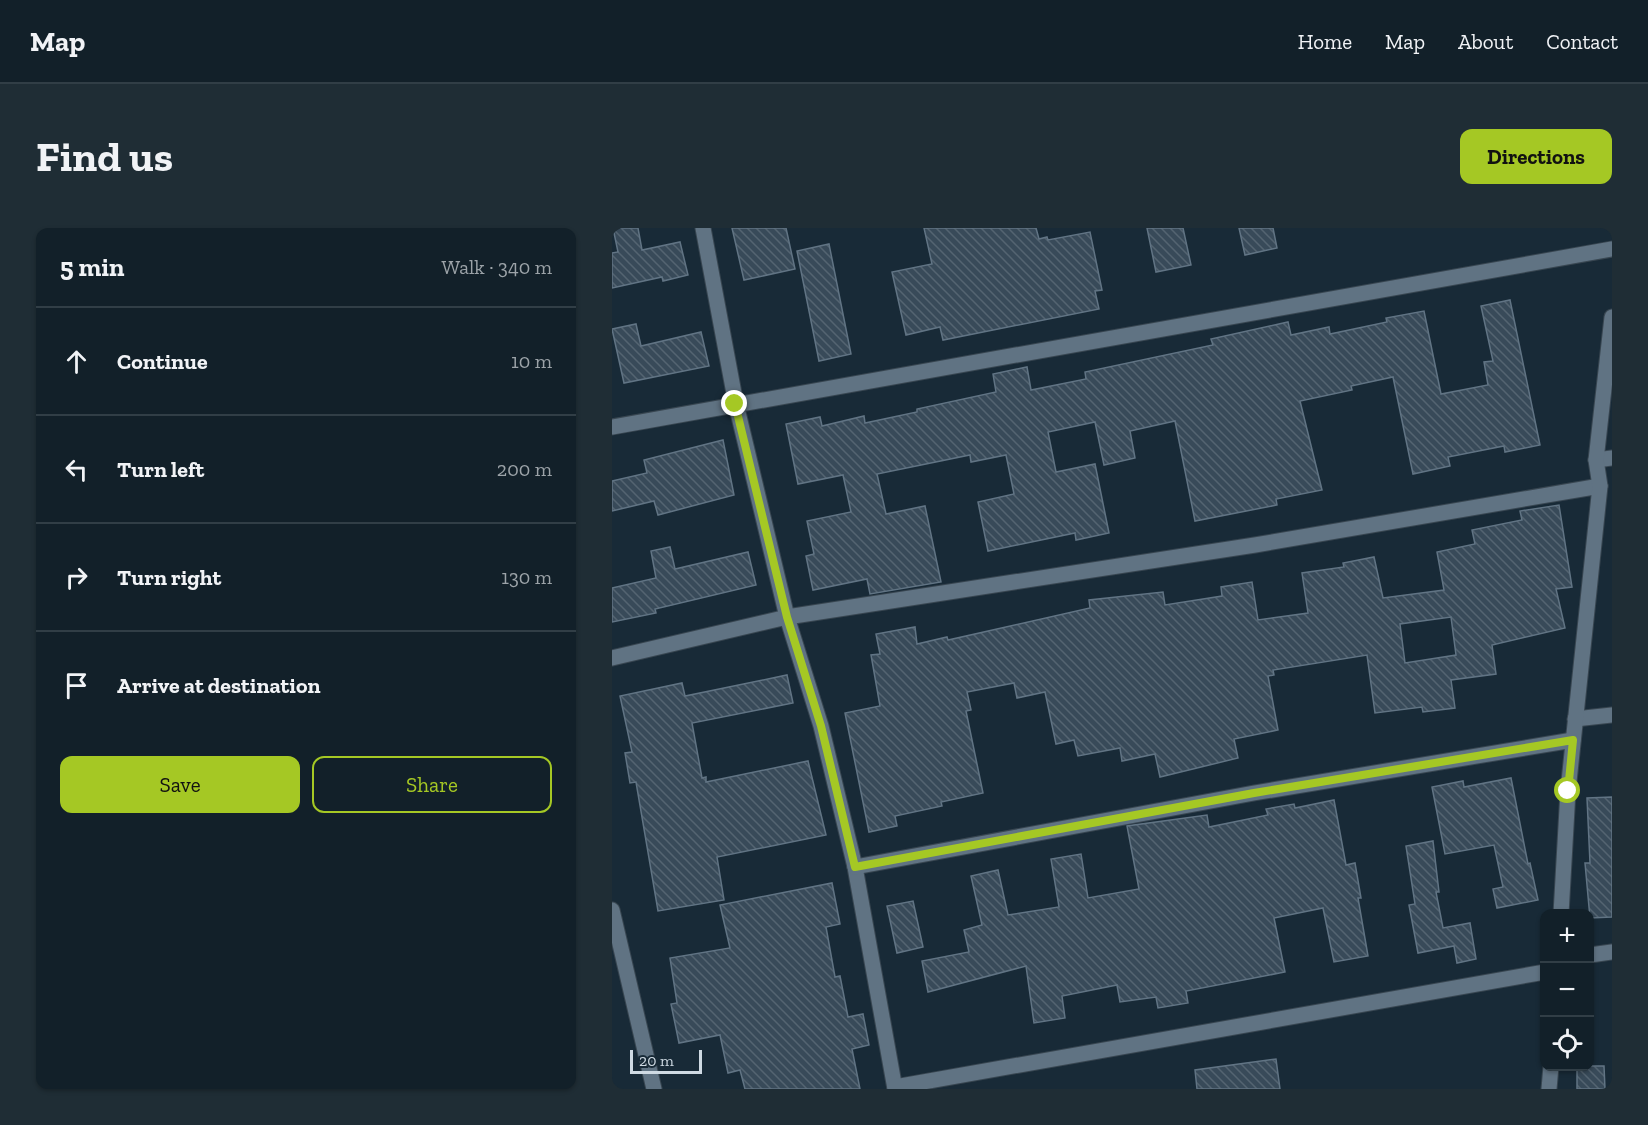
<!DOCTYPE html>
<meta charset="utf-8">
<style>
body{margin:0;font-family:"Zilla Slab",serif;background:#1f2d35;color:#f1f3f6}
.controls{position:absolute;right:18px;bottom:18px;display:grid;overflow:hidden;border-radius:12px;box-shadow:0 2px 4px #0004}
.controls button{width:54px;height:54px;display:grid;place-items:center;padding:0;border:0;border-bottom:2px solid #313e46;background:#122029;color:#f1f3f6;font:30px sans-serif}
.scale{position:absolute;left:18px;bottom:15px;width:72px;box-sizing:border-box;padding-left:6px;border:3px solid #cfdae3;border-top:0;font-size:16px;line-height:21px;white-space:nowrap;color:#cfdae3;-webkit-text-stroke:4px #182a37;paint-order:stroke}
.stop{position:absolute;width:18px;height:18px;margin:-14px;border:4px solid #a5c824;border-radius:50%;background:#fff}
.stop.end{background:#a5c824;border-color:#fff;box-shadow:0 2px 6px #0008}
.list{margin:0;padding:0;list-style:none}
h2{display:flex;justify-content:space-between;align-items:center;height:78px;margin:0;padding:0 24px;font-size:26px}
h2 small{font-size:20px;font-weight:400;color:#9ca3a8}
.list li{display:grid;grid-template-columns:39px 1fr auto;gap:18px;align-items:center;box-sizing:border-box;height:108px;padding:0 24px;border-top:2px solid #313e46}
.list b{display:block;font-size:22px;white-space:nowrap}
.list em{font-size:20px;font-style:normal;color:#9ca3a8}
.actions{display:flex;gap:12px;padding:18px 24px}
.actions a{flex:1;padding:14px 0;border:2px solid #a5c824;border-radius:12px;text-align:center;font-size:21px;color:#a5c824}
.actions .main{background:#a5c824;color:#111}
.icon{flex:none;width:33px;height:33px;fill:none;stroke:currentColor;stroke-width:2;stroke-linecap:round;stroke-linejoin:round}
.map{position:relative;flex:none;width:1000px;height:861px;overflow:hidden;border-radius:12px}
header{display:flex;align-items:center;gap:36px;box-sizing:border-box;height:84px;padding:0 30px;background:#122029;border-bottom:2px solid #313e46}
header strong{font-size:28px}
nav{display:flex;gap:33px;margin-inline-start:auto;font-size:21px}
.intro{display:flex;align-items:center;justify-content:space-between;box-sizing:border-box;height:144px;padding:0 36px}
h1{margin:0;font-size:42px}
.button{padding:15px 27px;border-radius:12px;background:#a5c824;color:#111;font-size:21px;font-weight:700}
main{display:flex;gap:36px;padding:0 36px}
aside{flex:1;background:#122029;border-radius:12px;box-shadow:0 2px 4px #0004}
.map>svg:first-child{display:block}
.building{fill:url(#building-back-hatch);stroke:#617484;stroke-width:1.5;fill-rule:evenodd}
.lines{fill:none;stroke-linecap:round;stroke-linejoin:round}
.minor-casing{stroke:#384651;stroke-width:17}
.minor{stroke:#607383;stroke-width:15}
.route{stroke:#a5c824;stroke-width:8}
</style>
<header>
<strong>Map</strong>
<nav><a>Home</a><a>Map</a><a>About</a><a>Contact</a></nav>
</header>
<div class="intro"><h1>Find us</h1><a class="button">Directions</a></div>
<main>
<aside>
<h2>5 min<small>Walk · 340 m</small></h2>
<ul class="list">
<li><svg class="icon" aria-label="ahead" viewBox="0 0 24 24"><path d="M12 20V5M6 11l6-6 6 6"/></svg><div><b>Continue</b></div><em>10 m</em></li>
<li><svg class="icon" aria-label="left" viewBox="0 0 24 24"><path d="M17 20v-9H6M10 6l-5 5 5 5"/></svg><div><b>Turn left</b></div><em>200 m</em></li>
<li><svg class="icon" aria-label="right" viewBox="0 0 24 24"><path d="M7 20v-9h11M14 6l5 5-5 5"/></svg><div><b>Turn right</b></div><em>130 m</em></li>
<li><svg class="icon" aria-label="arrive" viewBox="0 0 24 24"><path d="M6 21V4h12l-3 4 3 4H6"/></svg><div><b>Arrive at destination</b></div></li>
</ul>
<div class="actions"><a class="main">Save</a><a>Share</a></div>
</aside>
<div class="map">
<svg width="1000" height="861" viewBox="0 0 1000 861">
<defs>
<pattern id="building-back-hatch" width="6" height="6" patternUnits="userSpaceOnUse" patternTransform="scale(1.5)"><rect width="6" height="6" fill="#384a59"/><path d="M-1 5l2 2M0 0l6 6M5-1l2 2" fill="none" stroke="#546471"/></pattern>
</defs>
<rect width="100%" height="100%" fill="#182a37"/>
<g class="building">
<polygon points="1,0 26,0 30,22 68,14 76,47 51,53 50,49 0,60 0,25 6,24"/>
<polygon points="120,0 174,0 183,41 132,52"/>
<polygon points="312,0 424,0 427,11 435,9 436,12 478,4 490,62 483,63 487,81 331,112 328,99 294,107 280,44 320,36"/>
<polygon points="535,0 571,0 579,37 544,44"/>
<polygon points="627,0 661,0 665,20 633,27"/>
<polygon points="217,16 239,126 207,133 185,23"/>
<polygon points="898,72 928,217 893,224 892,218 836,229 838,238 801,246 781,149 739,158 740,162 688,173 710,262 664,271 665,277 583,293 563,193 518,203 523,230 492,237 483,194 436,204 444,244 483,236 497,305 464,312 463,305 376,323 366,274 402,266 394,227 359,234 358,227 265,246 274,286 313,278 329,354 258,366 255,351 201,362 194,328 202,326 195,293 239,284 231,247 186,256 174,196 208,189 210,198 252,188 253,195 305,184 305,181 384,164 381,146 415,139 419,162 474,151 473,144 601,117 599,111 676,94 679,107 717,99 718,106 775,94 774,90 812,83 829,166 876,157 872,134 881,133 869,78"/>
<polygon points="24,96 29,118 89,104 97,138 12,155 0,101"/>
<polygon points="111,212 122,267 46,287 42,273 0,283 0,253 35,245 32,232"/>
<path d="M947,277L960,359L944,361L953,400L880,417L884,446L839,452L843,480L811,484L810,479L763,485L755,427L661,442L662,447L656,448L666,502L622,511L626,530L548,549L543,526L510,533L508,520L466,528L462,512L444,516L433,464L405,470L402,455L355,464L359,482L354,483L371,565L329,574L330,578L283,588L285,598L257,604L233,485L268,478L259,427L268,426L264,406L303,399L305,416L335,409L336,412L478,380L477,372L551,364L553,377L610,368L609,359L640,354L646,392L696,385L690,345L732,339L731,335L762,329L771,370L832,362L825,324L863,316L860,302L910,292L908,283ZM839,389L844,427L793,435L788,396Z"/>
<polygon points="58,319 63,341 136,324 144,357 43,381 44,385 0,394 0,360 44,350 39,323"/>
<polygon points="175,447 181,475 80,495 90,550 94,549 94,554 196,533 214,607 105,629 112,672 46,683 24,554 18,555 13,525 20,524 8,468 70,455 73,468"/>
<polygon points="899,550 916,636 918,635 926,672 885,680 881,661 891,659 882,617 833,626 820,559 851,553 852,559"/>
<polygon points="1000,569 1000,689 978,690 973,635 978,635 975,570"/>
<polygon points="722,572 734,637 743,635 749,670 746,670 756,728 722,734 711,680 662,690 673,744 574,763 576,775 546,780 544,769 508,774 505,757 450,768 453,790 422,795 414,738 316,764 310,733 357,724 352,702 370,697 359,648 386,642 396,687 447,679 439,631 469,626 476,670 527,661 515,598 595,587 597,599 656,587 654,581 682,576 683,580"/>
<polygon points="821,613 827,664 824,664 831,700 858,695 864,731 845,735 842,718 806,725 797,677 803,676 794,618"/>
<polygon points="220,655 228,696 214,699 223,749 228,748 236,789 251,786 257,817 240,821 248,861 133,861 128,842 116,845 108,807 67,815 59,776 65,775 58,730 118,720 108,677"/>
<polygon points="301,673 311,719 285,725 275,678"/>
<polygon points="664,831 668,861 585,861 583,842"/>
<polygon points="965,838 992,838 993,861 965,861"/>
</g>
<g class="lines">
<g class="minor-casing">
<g id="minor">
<polyline points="91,0 124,176 175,389 209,498 243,639 283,861"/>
<polyline points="0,199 1000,21"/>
<polyline points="984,232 1000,230"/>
<polyline points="0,430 175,389 643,317 988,258"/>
<polyline points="963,491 1000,487"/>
<polyline points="243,639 642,565 961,512"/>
<polyline points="0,682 42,861"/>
<polyline points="949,686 956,563 988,258 984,232 1000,89"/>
<polyline points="978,727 1000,724"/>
<polyline points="283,859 933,744"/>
<polyline points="937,861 939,838"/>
</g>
</g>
<use href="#minor" class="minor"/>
</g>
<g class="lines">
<polyline class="route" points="123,176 175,389 209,498 243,639 642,565 961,512 956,563"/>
</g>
</svg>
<div class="controls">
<button>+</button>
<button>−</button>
<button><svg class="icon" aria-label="locate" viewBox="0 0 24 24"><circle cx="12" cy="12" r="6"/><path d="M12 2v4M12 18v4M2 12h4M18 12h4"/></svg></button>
</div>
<div class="scale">20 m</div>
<div class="stop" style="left:956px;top:563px"></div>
<div class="stop end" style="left:123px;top:176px"></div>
</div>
</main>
